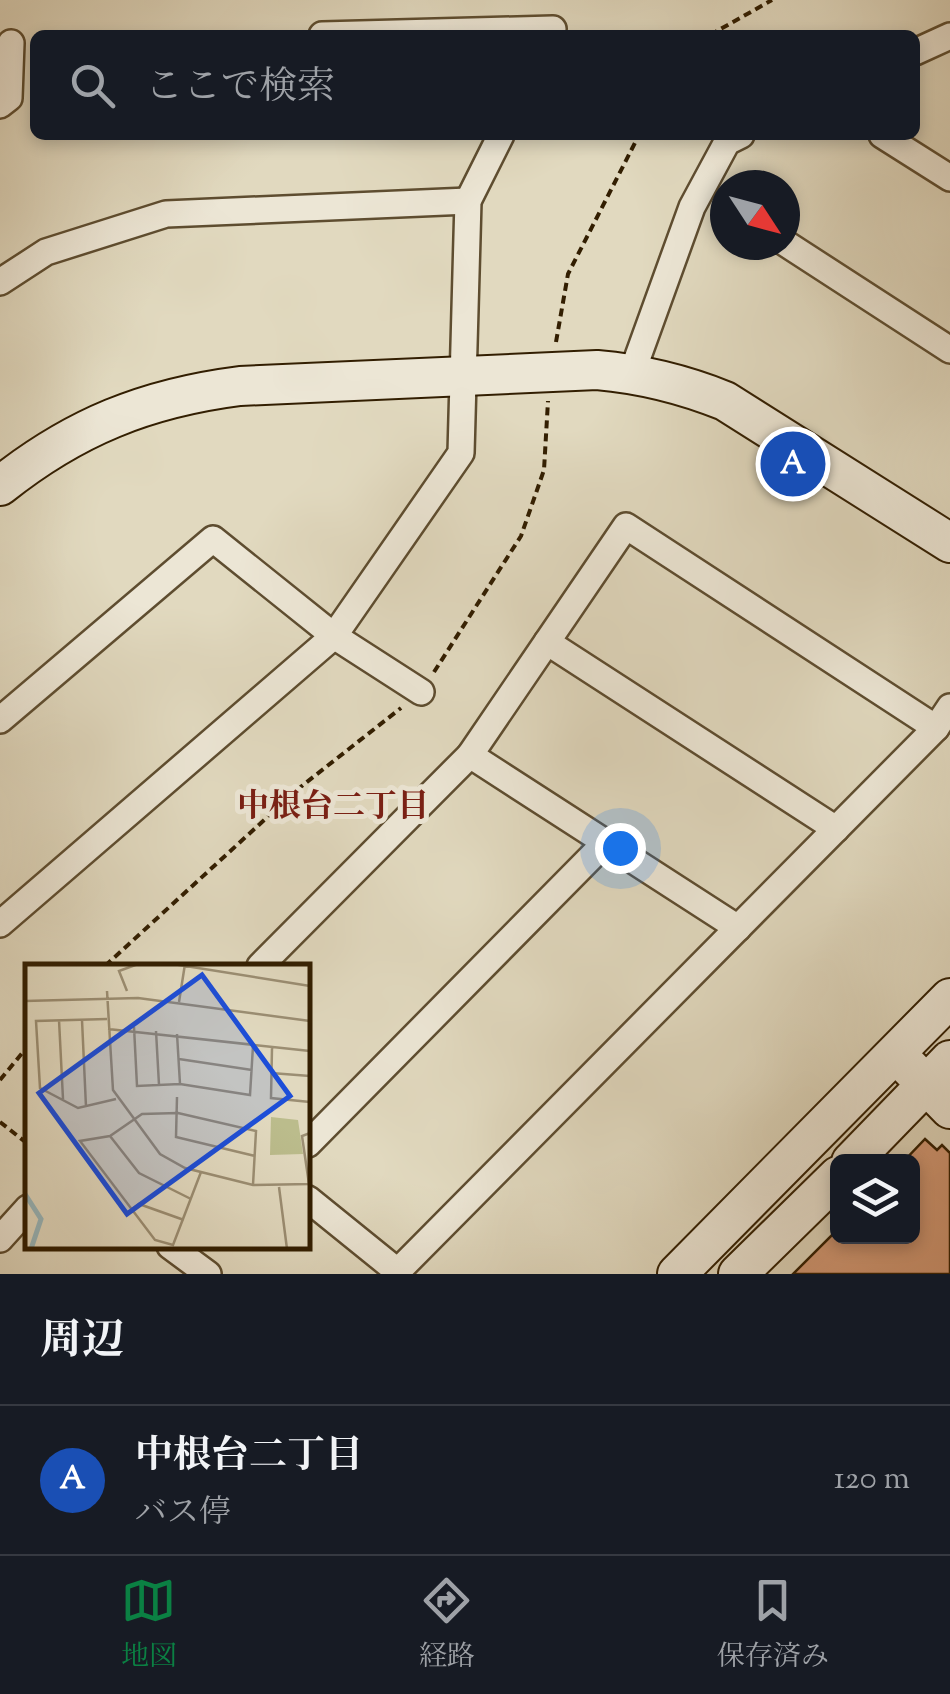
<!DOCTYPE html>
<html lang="ja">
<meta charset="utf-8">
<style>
body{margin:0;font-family:"Sorts Mill Goudy","Noto Serif JP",serif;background:#242831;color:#f1f3f6}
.controls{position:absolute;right:30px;bottom:30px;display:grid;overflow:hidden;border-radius:15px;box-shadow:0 5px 15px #0003}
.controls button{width:90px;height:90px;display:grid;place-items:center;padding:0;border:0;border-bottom:2px solid #363941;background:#171b24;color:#f1f3f6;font:50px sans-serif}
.compass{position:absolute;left:710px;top:170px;width:90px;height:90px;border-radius:50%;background:#171b24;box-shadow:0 5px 15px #0003;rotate:126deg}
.you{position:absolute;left:620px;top:848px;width:35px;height:35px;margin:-25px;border:8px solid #fff;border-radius:50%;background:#1a73e8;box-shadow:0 0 0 15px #1a73e833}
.badge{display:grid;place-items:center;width:65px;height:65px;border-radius:50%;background:#0b8043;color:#fff;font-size:32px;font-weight:700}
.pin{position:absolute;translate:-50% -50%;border:5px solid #fff;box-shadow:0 2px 10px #0006}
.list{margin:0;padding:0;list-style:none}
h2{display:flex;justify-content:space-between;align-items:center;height:130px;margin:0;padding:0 40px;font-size:42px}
h2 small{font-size:32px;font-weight:400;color:#9ea1a6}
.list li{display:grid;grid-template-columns:65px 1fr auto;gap:30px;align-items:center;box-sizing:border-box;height:150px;padding:0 40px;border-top:2px solid #363941}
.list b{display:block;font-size:38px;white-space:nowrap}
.list p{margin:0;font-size:32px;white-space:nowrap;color:#9ea1a6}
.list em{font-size:32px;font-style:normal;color:#9ea1a6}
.icon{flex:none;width:55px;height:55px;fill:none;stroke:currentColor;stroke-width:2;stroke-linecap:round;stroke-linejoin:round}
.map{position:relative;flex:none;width:950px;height:1274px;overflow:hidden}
.search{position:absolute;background:#171b24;box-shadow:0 5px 15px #0003;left:30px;right:30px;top:30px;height:110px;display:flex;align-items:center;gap:25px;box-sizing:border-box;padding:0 35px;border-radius:15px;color:#9ea1a6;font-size:38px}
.sheet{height:280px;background:#171b24}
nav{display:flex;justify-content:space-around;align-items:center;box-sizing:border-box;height:140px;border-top:2px solid #363941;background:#171b24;font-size:28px;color:#9ea1a6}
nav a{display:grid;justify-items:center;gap:5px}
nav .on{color:#0b8043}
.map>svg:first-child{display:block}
.building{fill:#d39976;stroke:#321e01;stroke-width:2.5}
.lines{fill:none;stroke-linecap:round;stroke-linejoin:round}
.street-casing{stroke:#5e4d30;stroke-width:30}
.secondary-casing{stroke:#321e01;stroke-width:42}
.path{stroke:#321e01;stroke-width:4;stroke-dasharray:8 5;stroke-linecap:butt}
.street{stroke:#ece6d5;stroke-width:25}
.secondary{stroke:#ece6d5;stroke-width:38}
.labels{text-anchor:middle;stroke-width:10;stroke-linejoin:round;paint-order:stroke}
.neighbourhood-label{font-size:32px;font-weight:bold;fill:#7a1f14;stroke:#ece6d5}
.inset-river{fill:none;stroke:#98b7bc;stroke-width:5}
.inset-road{fill:none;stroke:#9b8e73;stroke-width:2.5}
.view{fill:#1d4ed8;fill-opacity:0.15;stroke:#1d4ed8;stroke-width:5}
.inset-edge{fill:none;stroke:#321e01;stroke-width:5}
</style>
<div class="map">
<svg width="950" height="1274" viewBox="0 0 950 1274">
<rect width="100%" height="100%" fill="#e1d9bf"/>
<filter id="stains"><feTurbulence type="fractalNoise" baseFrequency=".002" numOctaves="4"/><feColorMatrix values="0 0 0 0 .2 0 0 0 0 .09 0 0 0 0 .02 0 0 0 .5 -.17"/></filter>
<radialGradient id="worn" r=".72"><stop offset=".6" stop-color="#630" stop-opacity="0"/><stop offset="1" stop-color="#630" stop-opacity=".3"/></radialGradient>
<polygon class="building" points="925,1139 937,1150 942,1145 950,1153 950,1274 793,1274 838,1229 838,1236 912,1236 912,1162 903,1162"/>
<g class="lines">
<g class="street-casing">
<g id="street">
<polyline points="322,35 553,29 550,35"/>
<polyline points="915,52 950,36"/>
<polyline points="0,105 9,98 11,43"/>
<polyline points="882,135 950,178"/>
<polyline points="785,243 950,350"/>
<polyline points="0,282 46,252 166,214 468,201"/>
<polyline points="632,373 692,207 727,142 741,135"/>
<polyline points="547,642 836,829"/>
<polyline points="0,720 213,539 334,636 421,692"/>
<polyline points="470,755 738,928"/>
<polyline points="0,924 334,636 461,453 468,201 501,135"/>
<polyline points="260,966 470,755 626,526 936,728"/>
<polyline points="308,1144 606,842"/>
<polyline points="308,1199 397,1271"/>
<polyline points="0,1239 28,1208"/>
<polyline points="170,1246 208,1274"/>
<polyline points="395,1274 936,728 950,707"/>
</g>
</g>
<g class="secondary-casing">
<g id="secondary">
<path d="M0,486C74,427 146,398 240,386L597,370C642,374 683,384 725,401L950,543"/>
<polyline points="909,1067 950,1109"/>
<polyline points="851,1162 950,1060"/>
<polyline points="677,1274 950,998"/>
<polyline points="738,1274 838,1176"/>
</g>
</g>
<g class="path">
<polyline points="710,35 772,0"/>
<polyline points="556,342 568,274 639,135"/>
<polyline points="434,672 521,536 544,470 548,401"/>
<polyline points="105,966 298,789 401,708"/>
<polyline points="0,1080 28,1046"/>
<polyline points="0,1122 28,1144"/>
</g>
<use href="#street" class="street"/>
<use href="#secondary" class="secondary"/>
</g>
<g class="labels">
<g class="neighbourhood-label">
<text x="333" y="816">中根台二丁目</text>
</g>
</g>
<g transform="translate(25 964)">
<rect width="285" height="285" fill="#e1d9bf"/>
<path d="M246,153L273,156L278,190L245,191Z" fill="#bbbc8c"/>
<path class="inset-river" d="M0,230L16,255L6,285"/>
<path class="inset-road" d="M148,0L285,22M82,27L88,126L135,190L160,204L228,221L285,220M102,27L94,7L113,0M0,37L113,34L285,57M154,38L160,0M82,55L11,57L15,124L53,144L91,135M34,56L38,135M57,56L61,143M109,63L112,122L155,120L225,131L228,82M83,65L285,87M131,67L134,121M152,70L155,120M247,84L246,134L285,138M154,95L227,106M246,109L285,112M152,133L151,173L230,192M85,172L114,209L166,235M176,208L148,281L130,276L55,177L85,172L117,150L153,149L231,167L228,221M284,220L277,172L285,169M254,223L262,285M107,245L114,240L159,256"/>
<path class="view" d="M177,11L265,132L102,250L14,129Z"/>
<rect width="285" height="285" class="inset-edge"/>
</g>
<rect width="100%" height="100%" filter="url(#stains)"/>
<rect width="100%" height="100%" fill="url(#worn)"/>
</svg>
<div class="controls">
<button><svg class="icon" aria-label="layers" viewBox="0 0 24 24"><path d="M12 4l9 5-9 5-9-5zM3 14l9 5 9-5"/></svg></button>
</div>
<svg class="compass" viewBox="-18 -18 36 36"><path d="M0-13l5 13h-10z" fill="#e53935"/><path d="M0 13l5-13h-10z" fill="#9ea1a6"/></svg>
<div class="you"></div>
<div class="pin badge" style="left:793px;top:464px;background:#1a4fb4">A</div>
<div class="search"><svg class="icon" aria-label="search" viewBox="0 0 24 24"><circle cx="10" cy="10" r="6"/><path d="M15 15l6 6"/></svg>ここで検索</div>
</div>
<section class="sheet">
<h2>周辺<small></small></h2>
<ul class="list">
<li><span class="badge" style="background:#1a4fb4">A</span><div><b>中根台二丁目</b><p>バス停</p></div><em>120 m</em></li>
</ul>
</section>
<nav>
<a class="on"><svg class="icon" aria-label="map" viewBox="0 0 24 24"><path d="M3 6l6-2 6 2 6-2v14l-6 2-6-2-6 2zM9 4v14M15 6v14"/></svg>地図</a>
<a><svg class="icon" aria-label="directions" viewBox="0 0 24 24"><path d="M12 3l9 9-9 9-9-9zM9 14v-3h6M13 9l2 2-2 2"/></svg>経路</a>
<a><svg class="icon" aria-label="saved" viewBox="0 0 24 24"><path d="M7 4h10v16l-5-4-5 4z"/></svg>保存済み</a>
</nav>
